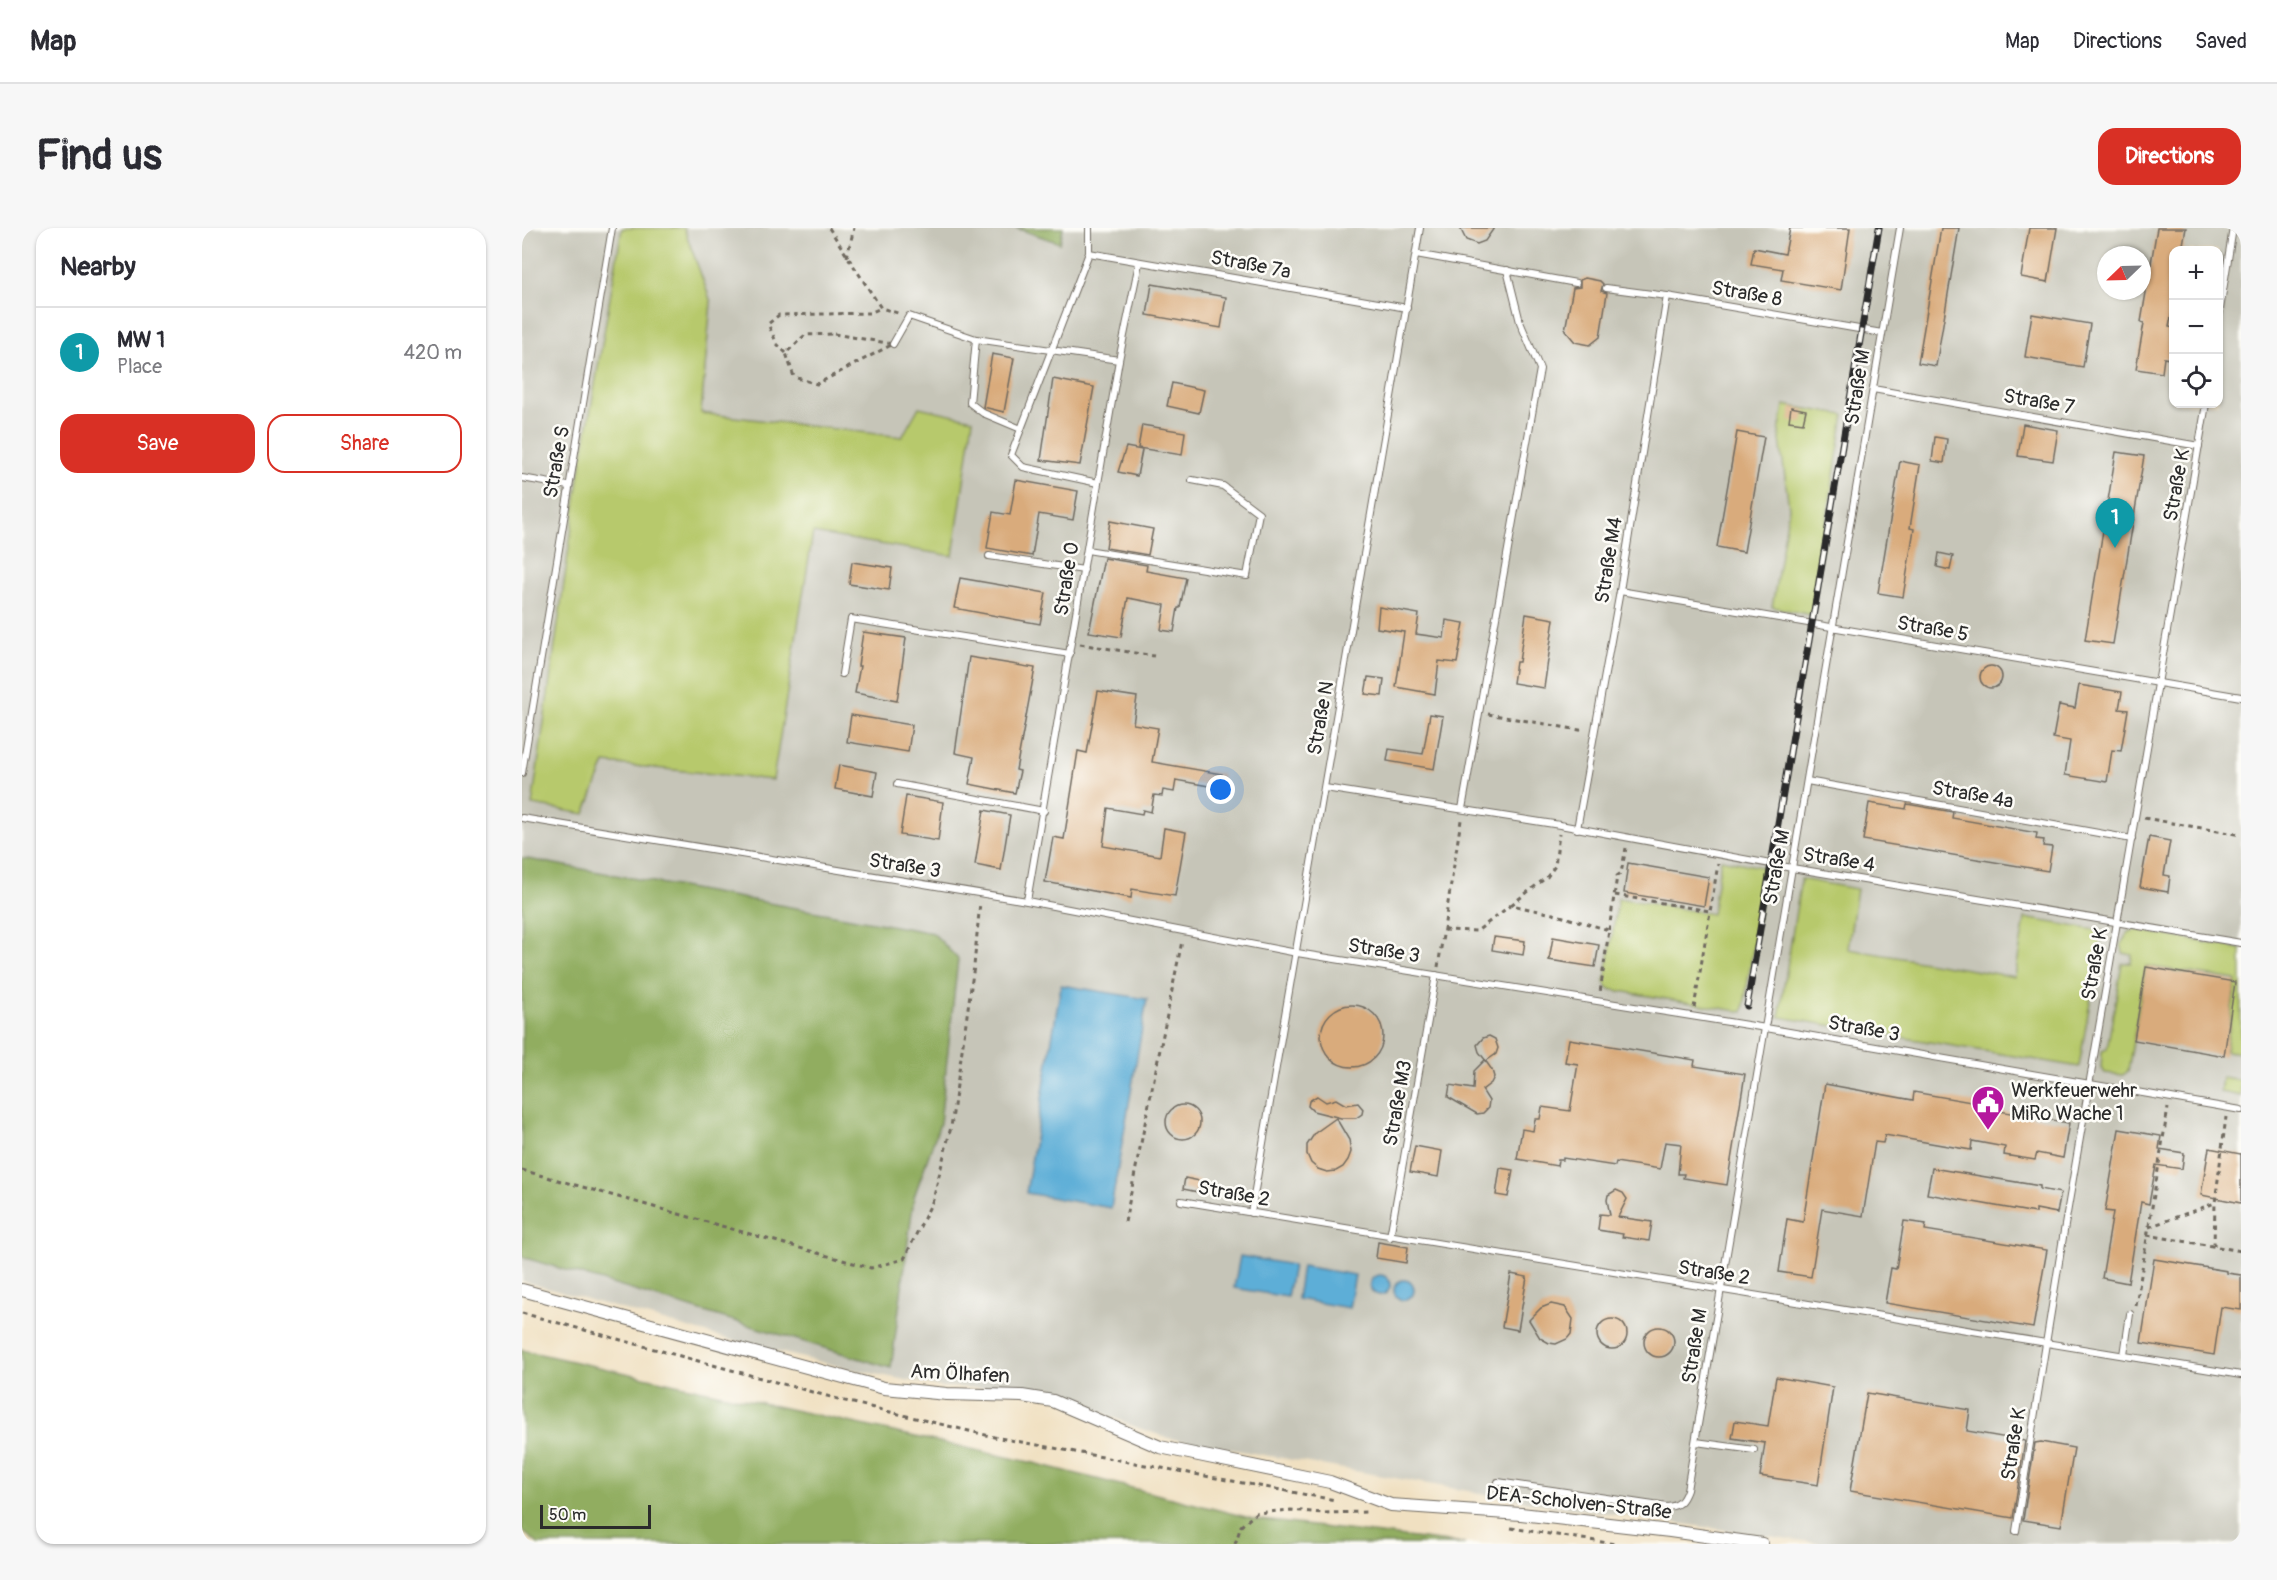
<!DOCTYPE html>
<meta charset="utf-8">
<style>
body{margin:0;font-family:Pangolin,sans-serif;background:#f7f7f7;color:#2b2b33}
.controls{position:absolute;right:18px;top:18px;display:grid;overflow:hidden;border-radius:12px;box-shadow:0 2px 4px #0004}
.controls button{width:54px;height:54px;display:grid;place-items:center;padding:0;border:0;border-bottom:2px solid #e1e1e2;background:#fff;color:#2b2b33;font:30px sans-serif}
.compass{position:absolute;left:1575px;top:18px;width:54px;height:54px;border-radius:50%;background:#fff;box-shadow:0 2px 4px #0004;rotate:247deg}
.scale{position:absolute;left:18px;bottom:15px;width:111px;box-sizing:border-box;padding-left:6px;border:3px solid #2b2b2b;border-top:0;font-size:16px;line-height:21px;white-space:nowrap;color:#2b2b2b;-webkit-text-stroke:4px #fdfcf7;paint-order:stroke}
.you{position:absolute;left:699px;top:562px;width:21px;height:21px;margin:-15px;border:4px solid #fff;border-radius:50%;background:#1a73e8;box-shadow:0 0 0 9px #1a73e833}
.badge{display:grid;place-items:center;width:39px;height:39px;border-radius:50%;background:#d93025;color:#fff;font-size:20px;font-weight:700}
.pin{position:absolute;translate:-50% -50px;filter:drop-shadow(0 2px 3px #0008)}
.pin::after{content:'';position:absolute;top:32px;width:21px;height:18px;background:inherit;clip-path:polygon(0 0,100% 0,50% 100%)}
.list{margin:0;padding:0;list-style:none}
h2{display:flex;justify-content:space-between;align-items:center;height:78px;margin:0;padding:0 24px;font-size:26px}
h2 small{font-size:20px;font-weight:400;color:#7c7c81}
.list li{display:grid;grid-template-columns:39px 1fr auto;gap:18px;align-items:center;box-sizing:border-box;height:90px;padding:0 24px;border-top:2px solid #e1e1e2}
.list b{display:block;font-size:22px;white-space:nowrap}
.list p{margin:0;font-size:20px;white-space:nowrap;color:#7c7c81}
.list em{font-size:20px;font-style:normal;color:#7c7c81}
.actions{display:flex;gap:12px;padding:18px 24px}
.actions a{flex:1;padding:14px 0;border:2px solid #d93025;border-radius:18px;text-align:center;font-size:21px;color:#d93025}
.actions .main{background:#d93025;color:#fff}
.icon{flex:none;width:33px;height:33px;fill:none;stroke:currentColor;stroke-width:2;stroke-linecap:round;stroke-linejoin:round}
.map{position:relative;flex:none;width:1719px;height:1316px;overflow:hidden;border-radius:18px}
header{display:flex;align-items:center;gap:36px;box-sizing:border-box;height:84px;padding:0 30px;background:#fff;border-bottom:2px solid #e1e1e2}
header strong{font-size:28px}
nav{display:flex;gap:33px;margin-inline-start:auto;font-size:21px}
.intro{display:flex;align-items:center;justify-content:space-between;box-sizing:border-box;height:144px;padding:0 36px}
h1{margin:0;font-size:42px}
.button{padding:15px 27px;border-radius:18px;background:#d93025;color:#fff;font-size:21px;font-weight:700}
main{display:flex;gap:36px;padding:0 36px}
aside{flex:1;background:#fff;border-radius:18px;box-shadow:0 2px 4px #0004}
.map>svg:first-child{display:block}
.industrial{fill:#c6c5b8;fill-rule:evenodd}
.green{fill:#b7c96c;stroke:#717a4c;stroke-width:1.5}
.forest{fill:#91ad60;stroke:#5e6c46;stroke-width:1.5}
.water{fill:#5daed7;stroke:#446c81;stroke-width:1.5}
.building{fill:#d9ab7c}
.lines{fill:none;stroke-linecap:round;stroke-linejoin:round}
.service-casing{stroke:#706a60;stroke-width:8}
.minor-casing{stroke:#706a60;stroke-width:14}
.path{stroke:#706a60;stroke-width:3;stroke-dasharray:4.5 4.5;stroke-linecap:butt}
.service{stroke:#fff;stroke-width:6}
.minor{stroke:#fff;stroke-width:12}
.rail-casing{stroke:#2b2b2b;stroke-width:7}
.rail{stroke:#fdfcf7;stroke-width:4.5;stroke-dasharray:14;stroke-linecap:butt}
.labels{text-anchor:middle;stroke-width:5;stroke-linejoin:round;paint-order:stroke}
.street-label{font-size:20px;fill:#2b2b2b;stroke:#fdfcf7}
.poi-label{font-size:20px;fill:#2b2b2b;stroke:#fdfcf7;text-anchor:start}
</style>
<header>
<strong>Map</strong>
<nav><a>Map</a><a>Directions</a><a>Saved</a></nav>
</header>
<div class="intro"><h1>Find us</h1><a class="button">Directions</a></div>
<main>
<aside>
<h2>Nearby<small></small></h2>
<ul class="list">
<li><span class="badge" style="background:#0f9aa8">1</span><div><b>MW 1</b><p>Place</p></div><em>420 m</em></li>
</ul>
<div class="actions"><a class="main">Save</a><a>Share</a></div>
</aside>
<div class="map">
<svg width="1719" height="1316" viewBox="0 0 1719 1316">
<rect width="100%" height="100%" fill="#fdfcf7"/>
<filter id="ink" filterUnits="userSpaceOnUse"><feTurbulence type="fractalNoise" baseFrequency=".0167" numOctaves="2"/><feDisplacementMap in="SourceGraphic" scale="12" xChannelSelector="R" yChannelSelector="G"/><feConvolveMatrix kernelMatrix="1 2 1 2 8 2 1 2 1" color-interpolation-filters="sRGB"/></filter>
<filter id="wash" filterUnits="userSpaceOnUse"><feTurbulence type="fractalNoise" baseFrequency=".008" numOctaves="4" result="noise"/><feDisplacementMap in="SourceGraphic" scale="24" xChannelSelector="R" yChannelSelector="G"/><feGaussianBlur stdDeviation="1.35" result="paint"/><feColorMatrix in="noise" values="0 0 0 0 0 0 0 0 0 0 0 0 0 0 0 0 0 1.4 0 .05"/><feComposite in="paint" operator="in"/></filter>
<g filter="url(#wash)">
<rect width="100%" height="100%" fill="#f0e0c1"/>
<path class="industrial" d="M0,0H1719V1316H1304L1025,1277L646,1210L608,1197L557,1174L520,1161L419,1159L328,1141L223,1116L0,1053ZM1652,22H1696V176H1652ZM1584,27H1620V63H1584Z"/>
<g class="green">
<polygon points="100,0 162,0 189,74 179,185 380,209 397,179 451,191 431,328 291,305 251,552 83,535 63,586 10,577 58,243"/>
<polygon points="1262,177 1322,187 1289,387 1250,379 1267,280 1257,204"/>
<polygon points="1199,631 1244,640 1221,784 1086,761 1083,753 1096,670 1190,686"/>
<polygon points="1279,651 1335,661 1326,721 1493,749 1503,690 1580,703 1557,839 1257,789"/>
<polygon points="1615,702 1719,721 1719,825 1704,823 1714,752 1624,738 1606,843 1601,847 1583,845 1579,840 1580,823 1585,821 1600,735 1609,735 1610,727 1601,725 1599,716 1606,704"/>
<polygon points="1700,849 1719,852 1719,868 1698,864"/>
</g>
<g class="forest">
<polygon points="494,0 541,0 538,15"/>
<polygon points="0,630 411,705 436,731 418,895 392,969 369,1140 0,1029"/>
<polygon points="0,1122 512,1235 732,1291 943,1316 16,1316 0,1303"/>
</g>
<g class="water">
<polygon points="539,757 625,771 589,980 504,965"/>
<polygon points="718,1028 771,1037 765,1069 712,1060"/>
<polygon points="780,1038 833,1047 827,1080 775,1071"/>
<circle cx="858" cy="1057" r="10"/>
<circle cx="882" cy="1062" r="10"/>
</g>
<g id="blocks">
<g class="building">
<polygon points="938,0 972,0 963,13 955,16 944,12"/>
<polygon points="1268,0 1328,0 1319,62 1259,52 1261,41 1229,36 1232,20 1263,26"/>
<polygon points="1419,0 1437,0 1414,138 1396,135"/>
<polygon points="1507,0 1535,0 1526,54 1499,49"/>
<polygon points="1635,0 1664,0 1660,22 1652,22 1652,74 1647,99 1652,100 1652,132 1642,130 1640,145 1614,141 1622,95 1619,94"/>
<polygon points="1063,50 1078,53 1081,56 1079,63 1085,65 1078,109 1068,117 1053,114 1043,102 1051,60 1058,59 1058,52"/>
<polygon points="630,56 704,69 699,100 625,87"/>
<polygon points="1510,86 1568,96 1561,139 1503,129"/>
<polygon points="470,126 492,130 482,184 461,179"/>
<polygon points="531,151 572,159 558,237 519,232"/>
<polygon points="650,155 682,162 677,185 645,178"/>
<polygon points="1269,179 1284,182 1281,195 1267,193"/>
<polygon points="1501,196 1536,202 1531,233 1496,228"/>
<polygon points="620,197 663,204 660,227 616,220"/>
<polygon points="1215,204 1242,209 1222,324 1195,319"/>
<polygon points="1413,209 1425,211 1422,235 1410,233"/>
<polygon points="604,219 620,222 615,248 596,244"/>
<polygon points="1594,224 1622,228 1591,416 1563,412"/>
<polygon points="1378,233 1398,237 1388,300 1392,301 1381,369 1356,365"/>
<polygon points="494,252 556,263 551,292 517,286 510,328 465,320 471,284 488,287"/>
<polygon points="588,293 631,301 626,327 584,320"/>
<polygon points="1417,325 1431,328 1428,342 1415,339"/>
<polygon points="582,330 625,337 624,343 664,350 658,380 656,380 652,404 639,402 643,377 606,370 599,409 567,404"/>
<polygon points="330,334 370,340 367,362 327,356"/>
<polygon points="438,350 524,365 518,396 432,380"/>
<polygon points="857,379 897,386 894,406 922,410 924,392 942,395 935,435 917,433 913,466 874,459 882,404 855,400"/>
<polygon points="1004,386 1032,391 1022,460 991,455 994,434 997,434"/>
<polygon points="341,404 384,410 375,473 333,465 338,438 336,438"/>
<polygon points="447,429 513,440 494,542 498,543 493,565 447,556 452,529 433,525"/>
<circle cx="1469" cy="449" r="11"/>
<polygon points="846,449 862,451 860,468 843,466"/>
<polygon points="1557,457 1600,464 1597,481 1606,482 1599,523 1590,522 1585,554 1543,547 1548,513 1531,510 1537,477 1553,480"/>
<polygon points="576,463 615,469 611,496 636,500 630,534 700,546 698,560 654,552 652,564 641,562 640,568 632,567 629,584 621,582 620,586 586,580 581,618 638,628 642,600 664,604 653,668 610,661 609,670 523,654 531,609 542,611 556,523 565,525"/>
<polygon points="908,486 921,488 912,541 865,533 867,521 901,526"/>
<polygon points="329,487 390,497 386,524 325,514"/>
<polygon points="317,537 355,544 351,568 313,561"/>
<polygon points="384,568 421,574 416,613 378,607"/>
<polygon points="1347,575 1384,581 1385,576 1431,584 1430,590 1515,605 1514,611 1522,612 1521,618 1530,619 1526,643 1341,612"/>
<polygon points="462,582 488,587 479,642 453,637"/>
<polygon points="1627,609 1648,613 1642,647 1648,648 1646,664 1618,659"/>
<polygon points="1106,635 1187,649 1182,678 1102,665"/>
<polygon points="972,709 1003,713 1001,727 970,722"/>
<polygon points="1031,709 1077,717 1073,739 1027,732"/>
<polygon points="1624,739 1713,754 1702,828 1612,812"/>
<circle cx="830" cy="808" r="31"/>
<polygon points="967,808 973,811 976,820 974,826 964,833 957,824 955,817 961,810"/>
<polygon points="1047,811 1173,832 1172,838 1223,846 1205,957 1161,950 1162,946 1156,946 1159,916 1143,914 1138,941 1094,934 1093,938 1041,930 1041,932 1036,932 1035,938 995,931 1000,901 1011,903 1013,891 1018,891 1020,879 1048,883 1056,836 1043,834"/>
<polygon points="963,832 970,842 972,849 969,855 960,862 967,873 966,880 961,885 955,886 926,869 928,857 951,861 952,843"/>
<polygon points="1303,856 1391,872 1392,864 1455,875 1454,879 1547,895 1541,930 1515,925 1513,932 1482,927 1483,919 1450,913 1449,922 1363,907 1361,915 1353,914 1341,988 1300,981 1289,1049 1257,1044 1265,991 1281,994"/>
<polygon points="795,868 804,874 814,871 824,877 836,875 841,881 840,886 834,890 819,890 791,883 786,878 787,873"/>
<circle cx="661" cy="894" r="17"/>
<polygon points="814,890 827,912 829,924 826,932 821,939 814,943 805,944 796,941 789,935 785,926 785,917 793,905"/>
<polygon points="1597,901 1639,908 1637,921 1662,925 1660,941 1634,937 1627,976 1619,974 1606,1055 1580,1050 1591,984 1583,983"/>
<polygon points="893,918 920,923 916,949 888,944"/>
<polygon points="1687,920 1719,926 1719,975 1679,967"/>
<polygon points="978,940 991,942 986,969 974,967"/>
<polygon points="1410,940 1518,958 1518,961 1539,965 1535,985 1514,981 1514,985 1405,966"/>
<polygon points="663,950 678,953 676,964 661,961"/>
<polygon points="1094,962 1101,965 1105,971 1096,989 1130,994 1127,1013 1100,1009 1101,1006 1076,1002 1078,986 1088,987 1085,972 1086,967"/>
<polygon points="1382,993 1404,996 1403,1002 1525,1022 1511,1100 1363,1075 1369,1040 1374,1041"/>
<polygon points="856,1014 886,1019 884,1035 854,1030"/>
<polygon points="1632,1031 1705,1043 1705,1045 1719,1047 1719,1082 1699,1079 1692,1127 1619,1115"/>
<polygon points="989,1046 1005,1049 996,1102 980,1099"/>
<polygon points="1029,1076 1043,1079 1051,1091 1049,1106 1045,1111 1034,1116 1027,1115 1018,1110 1007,1092 1019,1080"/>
<circle cx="1090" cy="1106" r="15"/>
<circle cx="1137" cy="1114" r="15"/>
<polygon points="1254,1149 1311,1159 1296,1257 1238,1248 1243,1215 1210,1210 1213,1193 1246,1198"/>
<polygon points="1345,1165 1448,1182 1445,1203 1503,1213 1491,1290 1328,1263"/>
<polygon points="1519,1214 1552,1220 1539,1298 1501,1292 1513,1215"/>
</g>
</g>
</g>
<g filter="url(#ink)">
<use href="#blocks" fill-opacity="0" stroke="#706a60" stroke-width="1.5"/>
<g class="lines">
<g class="service-casing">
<g id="service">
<polyline points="567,0 567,25 489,227 501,239 576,255"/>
<polyline points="567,25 885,80"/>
<polyline points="894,26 1054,55"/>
<polyline points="1084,60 1145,68 1360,105"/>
<polyline points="1696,94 1711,0"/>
<polyline points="454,111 448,175 461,185 499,201"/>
<polyline points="371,116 387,88 454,111 597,132"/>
<polyline points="1351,161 1677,218"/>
<polyline points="0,250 46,258"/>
<polyline points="565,322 725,348 737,285 701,258 670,252"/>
<polyline points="467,328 562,342"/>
<polyline points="1098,363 1719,469"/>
<polyline points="320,446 329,391 548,426"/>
<polyline points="0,545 90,0"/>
<polyline points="1285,553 1610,611"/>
<polyline points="375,556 522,583"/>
<polyline points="803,560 1038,597 1270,640 1719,715"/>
<polyline points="940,581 1018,141 998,94 985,42"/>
<polyline points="0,590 505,673 775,725 1244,800 1719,882"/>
<polyline points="1055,601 1098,363 1145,68"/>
<polyline points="505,673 597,132 617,35"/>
<polyline points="659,973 1719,1147"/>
<polyline points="729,985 898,0"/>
<polyline points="868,1009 914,747"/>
<polyline points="1602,1127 1608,1086"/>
<polyline points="1174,1214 1232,1222"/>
<path d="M976,1254L1145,1279C1157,1278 1161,1273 1165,1262L1378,0"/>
<polyline points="1494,1303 1542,1003 1684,176"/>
</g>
</g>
<g class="minor-casing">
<polyline id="minor" points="0,1062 362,1160 425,1166 500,1168 531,1173 638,1219 808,1254 869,1277 999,1286 1148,1303 1240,1316"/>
</g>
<g class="path">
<polyline points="307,0 359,80 379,86"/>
<polyline points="325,29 332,0"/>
<polygon points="312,106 371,116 295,156 272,149 264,125 283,107"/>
<polyline points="264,125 255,116 246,96 257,87 347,85 359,80"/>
<polyline points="558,416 632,428"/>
<polyline points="966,486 1063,503"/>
<polyline points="1622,590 1719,607"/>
<polyline points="1093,667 1188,683"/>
<polyline points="989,677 1025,649 1033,638 1037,606"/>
<polyline points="922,702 955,703 989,677 1031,686 1087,702 1078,765"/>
<polyline points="1087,702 1095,648 1099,645 1104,620"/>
<polyline points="916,739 939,592"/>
<polyline points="1172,780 1196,636"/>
<polyline points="0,942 349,1040 382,1031 411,972 429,899 452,738 458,674"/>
<polyline points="603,994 660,713"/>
<polyline points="1627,999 1693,975"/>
<polyline points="1625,1007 1719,1023"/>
<polyline points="1692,1018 1693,975 1704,889"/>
<polyline points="1614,1078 1646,880"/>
<polyline points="0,1085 327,1174 472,1209 813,1272"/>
<polyline points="989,1300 1093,1316"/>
<polyline points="713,1316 719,1298 734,1285 769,1282 800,1285 846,1284"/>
</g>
<use href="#service" class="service"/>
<use href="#minor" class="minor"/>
<g class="rail-casing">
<polyline id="rail" points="1225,778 1357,0"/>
</g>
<use href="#rail" class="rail"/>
</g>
</g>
<defs>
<g id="civic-pin" transform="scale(1.725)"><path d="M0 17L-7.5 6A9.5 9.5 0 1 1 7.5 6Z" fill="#b5179e" stroke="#fdfcf7"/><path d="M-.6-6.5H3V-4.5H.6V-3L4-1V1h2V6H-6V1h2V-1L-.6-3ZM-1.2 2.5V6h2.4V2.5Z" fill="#fff"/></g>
</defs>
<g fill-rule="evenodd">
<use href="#civic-pin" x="1466" y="874"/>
</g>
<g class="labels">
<g class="street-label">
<text transform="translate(729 36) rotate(11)" y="7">Straße 7a</text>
<text transform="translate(1225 65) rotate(10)" y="7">Straße 8</text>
<text transform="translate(1335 159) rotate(-81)" y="7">Straße M</text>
<text transform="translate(1517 173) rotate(10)" y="7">Straße 7</text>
<text transform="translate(34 234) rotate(-80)" y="7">Straße S</text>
<text transform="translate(1654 257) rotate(-80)" y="7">Straße K</text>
<text transform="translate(1086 332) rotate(-81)" y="7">Straße M4</text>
<text transform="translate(544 351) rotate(-81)" y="7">Straße O</text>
<text transform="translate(1411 400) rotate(10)" y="7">Straße 5</text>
<text transform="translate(798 490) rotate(-80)" y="7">Straße N</text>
<text transform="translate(1451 566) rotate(10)" y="7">Straße 4a</text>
<text transform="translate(1317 631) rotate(9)" y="7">Straße 4</text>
<text transform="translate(383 637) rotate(9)" y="7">Straße 3</text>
<text transform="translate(1254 639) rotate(-80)" y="7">Straße M</text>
<text transform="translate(862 722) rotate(9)" y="7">Straße 3</text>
<text transform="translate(1572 736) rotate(-80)" y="7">Straße K</text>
<text transform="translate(1342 800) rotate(10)" y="7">Straße 3</text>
<text transform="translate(875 875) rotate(-80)" y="7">Straße M3</text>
<text transform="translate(712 965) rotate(10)" y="7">Straße 2</text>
<text transform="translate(1192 1044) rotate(9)" y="7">Straße 2</text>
<text transform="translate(1172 1118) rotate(-81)" y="7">Straße M</text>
<text transform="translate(438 1145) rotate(3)" y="7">Am Ölhafen</text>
<text transform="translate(1491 1216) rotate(-81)" y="7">Straße K</text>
<text transform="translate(1057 1274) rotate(6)" y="7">DEA-Scholven-Straße</text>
</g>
<g class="poi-label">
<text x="1489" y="869">Werkfeuerwehr<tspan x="1489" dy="23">MiRo Wache 1</tspan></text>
</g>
</g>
</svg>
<div class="controls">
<button>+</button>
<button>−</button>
<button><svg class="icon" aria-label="locate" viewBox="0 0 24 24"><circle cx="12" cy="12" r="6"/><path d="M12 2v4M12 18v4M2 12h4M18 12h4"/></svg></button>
</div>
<svg class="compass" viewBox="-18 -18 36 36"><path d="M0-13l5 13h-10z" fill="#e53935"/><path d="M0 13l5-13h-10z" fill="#7c7c81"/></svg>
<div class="scale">50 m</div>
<div class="you"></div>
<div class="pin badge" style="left:1593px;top:320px;background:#0f9aa8">1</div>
</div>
</main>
